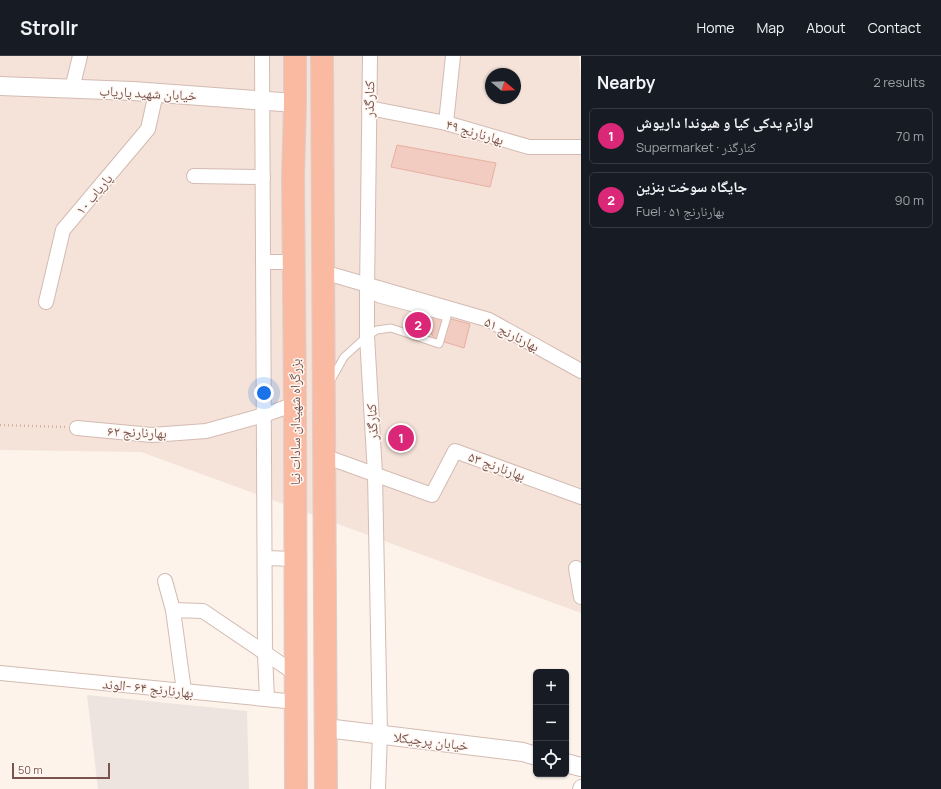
<!DOCTYPE html>
<meta charset="utf-8">
<style>
body{margin:0;font-family:Manrope,"Noto Naskh Arabic",sans-serif;background:#20242c;color:#f1f3f6}
.controls{position:absolute;right:12px;bottom:12px;display:grid;overflow:hidden;border-radius:6px;box-shadow:0 1px 3px #0004}
.controls button{width:36px;height:36px;display:grid;place-items:center;padding:0;border:0;border-bottom:1px solid #363941;background:#171b24;color:#f1f3f6;font:20px sans-serif}
.compass{position:absolute;left:485px;top:12px;width:36px;height:36px;border-radius:50%;background:#171b24;box-shadow:0 1px 3px #0004;rotate:109deg}
.scale{position:absolute;left:12px;bottom:10px;width:98px;box-sizing:border-box;padding-left:4px;border:2px solid #7a544c;border-top:0;font-size:11px;line-height:14px;white-space:nowrap;color:#7a544c;-webkit-text-stroke:3px #fff7f2;paint-order:stroke}
.you{position:absolute;left:264px;top:337px;width:14px;height:14px;margin:-10px;border:3px solid #fff;border-radius:50%;background:#1a73e8;box-shadow:0 0 0 6px #1a73e833}
.badge{display:grid;place-items:center;width:26px;height:26px;border-radius:50%;background:#db2777;color:#fff;font-size:13px;font-weight:700}
.pin{position:absolute;translate:-50% -50%;border:2px solid #fff;box-shadow:0 1px 4px #0006}
.list{margin:0;padding:0;list-style:none}
h2{display:flex;justify-content:space-between;align-items:center;height:52px;margin:0;padding:0 16px;font-size:17px}
h2 small{font-size:13px;font-weight:400;color:#9ea1a6}
.list li{display:grid;grid-template-columns:26px 1fr auto;gap:12px;align-items:center;box-sizing:border-box;height:56px;margin:0 8px 8px;padding:0 8px;border:1px solid #363941;border-radius:6px}
.list b{display:block;font-size:15px;white-space:nowrap}
.list p{margin:0;font-size:13px;white-space:nowrap;color:#9ea1a6}
.list em{font-size:13px;font-style:normal;color:#9ea1a6}
.icon{flex:none;width:22px;height:22px;fill:none;stroke:currentColor;stroke-width:2;stroke-linecap:round;stroke-linejoin:round}
.map{position:relative;flex:none;width:581px;height:733px;overflow:hidden}
header{display:flex;align-items:center;gap:24px;box-sizing:border-box;height:56px;padding:0 20px;background:#171b24;border-bottom:1px solid #363941}
header strong{font-size:19px}
nav{display:flex;gap:22px;margin-inline-start:auto;font-size:14px}
main{display:flex}
aside{flex:1;background:#171b24}
.map>svg:first-child{display:block}
.residential{fill:#f5e3d9;fill-rule:evenodd}
.industrial{fill:#ede4e0}
.building{fill:#f3ccc1;stroke:#e7afa1}
.lines{fill:none;stroke-linecap:round;stroke-linejoin:round}
.service-casing{stroke:#d3bbb2;stroke-width:9}
.minor-casing{stroke:#d3bbb2;stroke-width:16}
.tertiary-casing{stroke:#d3bbb2;stroke-width:20}
.trunk-casing{stroke:#dacfcd;stroke-width:24}
.path{stroke:#d9afa3;stroke-width:2.5;stroke-dasharray:1 3;stroke-linecap:butt}
.service{stroke:#fff;stroke-width:7}
.minor{stroke:#fff;stroke-width:14}
.tertiary{stroke:#fff;stroke-width:18}
.trunk{stroke:#fabaa2;stroke-width:22}
.labels{text-anchor:middle;stroke-width:3;stroke-linejoin:round;paint-order:stroke}
.street-label{font-size:14px;fill:#7a544c;stroke:#fff7f2}
</style>
<header>
<strong>Strollr</strong>
<nav><a>Home</a><a>Map</a><a>About</a><a>Contact</a></nav>
</header>
<main>
<div class="map">
<svg width="581" height="733" viewBox="0 0 581 733">
<rect width="100%" height="100%" fill="#fdf3eb"/>
<path class="residential" d="M0,0H579L581,24V557L141,396L0,394ZM491,18H515V42H491Z"/>
<polygon class="industrial" points="87,639 247,655 249,733 98,733"/>
<g class="building">
<polygon points="397,89 496,107 490,131 391,111"/>
<polygon points="414,253 470,268 464,292 435,283 430,276 410,269"/>
</g>
<g class="lines">
<g class="service-casing">
<polyline id="service" points="330,326 344,301 367,280 377,274 391,272 439,288 447,261 379,243 366,237"/>
</g>
<g class="minor-casing">
<g id="minor">
<polyline points="262,0 265,598 267,643"/>
<polyline points="370,0 367,237 367,280 375,418 380,678 378,733"/>
<polyline points="72,33 80,0"/>
<polyline points="369,52 446,67 529,91 581,91"/>
<polyline points="446,67 453,0"/>
<polyline points="194,120 263,121"/>
<polyline points="263,206 294,206"/>
<polyline points="323,216 489,264 581,315"/>
<polyline points="46,246 63,174 148,73 156,37"/>
<polyline points="77,372 152,379 206,375 264,359 295,348"/>
<polyline points="324,400 432,439 455,395 581,441"/>
<polyline points="265,502 295,503"/>
<polyline points="576,512 581,541"/>
<polyline points="165,525 173,554"/>
<polyline points="0,617 296,646"/>
<polyline points="184,635 173,554 203,555 296,618"/>
<polyline points="580,733 581,731"/>
</g>
</g>
<g class="tertiary-casing">
<g id="tertiary">
<polyline points="0,30 133,35 295,47"/>
<polyline points="326,672 523,696 536,700"/>
<polyline points="566,707 581,711"/>
</g>
</g>
<g class="trunk-casing">
<g id="trunk">
<polyline points="295,0 295,47 293,121 295,348 296,733"/>
<polyline points="322,0 326,733"/>
</g>
</g>
<polyline class="path" points="0,369 65,371"/>
<use href="#service" class="service"/>
<use href="#minor" class="minor"/>
<use href="#tertiary" class="tertiary"/>
<use href="#trunk" class="trunk"/>
</g>
<g class="labels">
<g class="street-label">
<text transform="translate(148 37) rotate(3)" y="5">خیابان شهید پاریاب</text>
<text transform="translate(369 43) rotate(-89)" y="5">کنارگذر</text>
<text transform="translate(475 76) rotate(16)" y="5">بهارنارنج ۴۹</text>
<text transform="translate(94 138) rotate(-50)" y="5">پاریاب ۱۰</text>
<text transform="translate(512 278) rotate(27)" y="5">بهارنارنج ۵۱</text>
<text transform="translate(295 366) rotate(-90)" y="5">بزرگراه شهیدان سادات نیا</text>
<text transform="translate(372 366) rotate(-93)" y="5">کنارگذر</text>
<text transform="translate(137 376) rotate(2)" y="5">بهارنارنج ۶۲</text>
<text transform="translate(497 410) rotate(20)" y="5">بهارنارنج ۵۳</text>
<text transform="translate(148 632) rotate(6)" y="5">بهارنارنج ۶۴ -الوند</text>
<text transform="translate(431 685) rotate(7)" y="5">خیابان پرچیکلا</text>
</g>
</g>
</svg>
<div class="controls">
<button>+</button>
<button>−</button>
<button><svg class="icon" aria-label="locate" viewBox="0 0 24 24"><circle cx="12" cy="12" r="6"/><path d="M12 2v4M12 18v4M2 12h4M18 12h4"/></svg></button>
</div>
<svg class="compass" viewBox="-18 -18 36 36"><path d="M0-13l5 13h-10z" fill="#e53935"/><path d="M0 13l5-13h-10z" fill="#9ea1a6"/></svg>
<div class="scale">50 m</div>
<div class="you"></div>
<div class="pin badge" style="left:401px;top:382px">1</div>
<div class="pin badge" style="left:418px;top:269px">2</div>
</div>
<aside>
<h2>Nearby<small>2 results</small></h2>
<ul class="list">
<li><span class="badge">1</span><div><b>لوازم یدکی کیا و هیوندا داریوش</b><p>Supermarket · کنارگذر</p></div><em>70 m</em></li>
<li><span class="badge">2</span><div><b>جایگاه سوخت بنزین</b><p>Fuel · بهارنارنج ۵۱</p></div><em>90 m</em></li>
</ul>
</aside>
</main>
